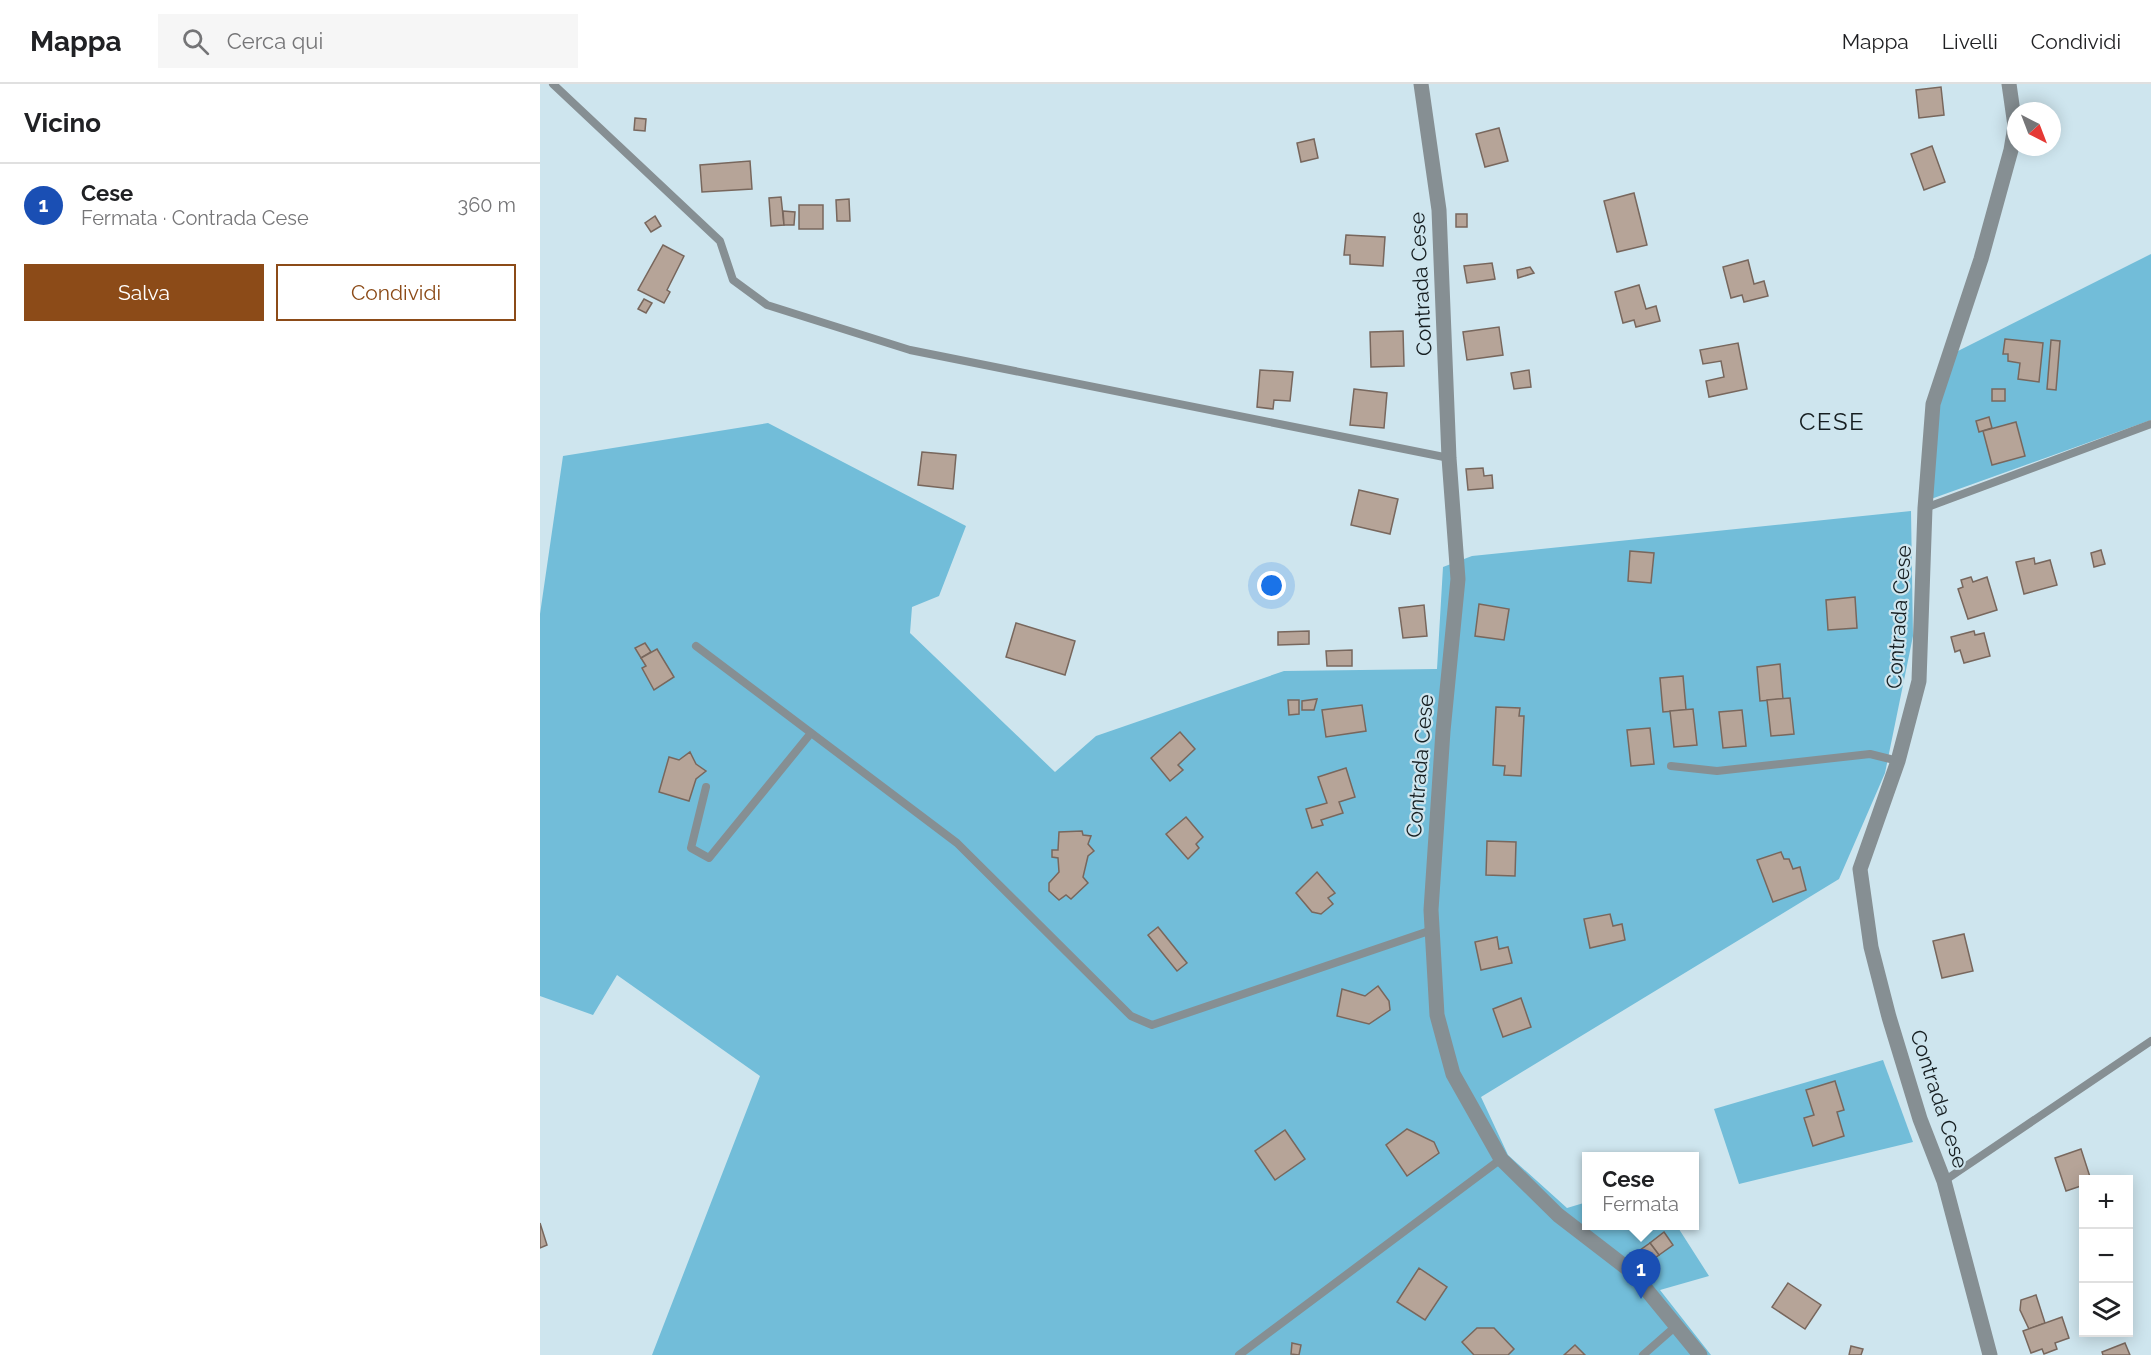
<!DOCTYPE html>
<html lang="it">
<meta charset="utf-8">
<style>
body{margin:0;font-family:Raleway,sans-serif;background:#f6f6f6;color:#202124}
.controls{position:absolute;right:18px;bottom:18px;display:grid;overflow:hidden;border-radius:0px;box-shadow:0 3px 15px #0003}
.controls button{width:54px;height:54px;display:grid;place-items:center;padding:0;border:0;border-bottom:2px solid #e0e0e0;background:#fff;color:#202124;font:30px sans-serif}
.compass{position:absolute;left:1467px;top:18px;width:54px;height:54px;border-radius:50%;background:#fff;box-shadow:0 3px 15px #0003;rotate:138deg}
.you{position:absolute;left:732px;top:502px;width:21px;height:21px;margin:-15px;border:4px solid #fff;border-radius:50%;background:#1a73e8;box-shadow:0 0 0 9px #1a73e833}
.badge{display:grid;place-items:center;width:39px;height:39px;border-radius:50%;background:#8c4b18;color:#fff;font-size:20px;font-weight:700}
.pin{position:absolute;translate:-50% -50px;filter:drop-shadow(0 2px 3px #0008)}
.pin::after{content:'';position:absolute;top:32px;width:21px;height:18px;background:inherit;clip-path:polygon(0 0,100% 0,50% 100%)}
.popup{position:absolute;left:1042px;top:1068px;width:117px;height:78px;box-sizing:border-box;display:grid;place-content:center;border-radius:0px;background:#fff;filter:drop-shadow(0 2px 4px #0005);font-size:20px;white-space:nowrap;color:#757577}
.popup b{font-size:22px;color:#202124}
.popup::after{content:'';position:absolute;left:50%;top:100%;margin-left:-12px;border:12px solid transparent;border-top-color:#fff}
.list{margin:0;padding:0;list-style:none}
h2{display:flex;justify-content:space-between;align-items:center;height:78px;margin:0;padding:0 24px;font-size:26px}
h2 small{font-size:20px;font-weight:400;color:#757577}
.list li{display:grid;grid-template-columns:39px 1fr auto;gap:18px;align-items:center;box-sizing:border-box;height:84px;padding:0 24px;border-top:2px solid #e0e0e0}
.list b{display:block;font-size:22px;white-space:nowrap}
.list p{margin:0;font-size:20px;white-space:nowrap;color:#757577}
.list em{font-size:20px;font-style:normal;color:#757577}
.actions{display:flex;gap:12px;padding:18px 24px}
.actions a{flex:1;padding:14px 0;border:2px solid #8c4b18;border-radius:0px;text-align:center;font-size:21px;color:#8c4b18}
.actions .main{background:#8c4b18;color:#fff}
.icon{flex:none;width:33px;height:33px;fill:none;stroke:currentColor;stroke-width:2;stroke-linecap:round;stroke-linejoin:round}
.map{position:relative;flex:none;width:1611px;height:1271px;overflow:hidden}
header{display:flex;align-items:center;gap:36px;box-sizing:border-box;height:84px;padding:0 30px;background:#fff;border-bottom:2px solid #e0e0e0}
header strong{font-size:28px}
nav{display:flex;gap:33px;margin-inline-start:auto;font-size:21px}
.search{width:420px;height:54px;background:#f6f6f6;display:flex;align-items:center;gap:15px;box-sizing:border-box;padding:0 21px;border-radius:0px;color:#757577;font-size:22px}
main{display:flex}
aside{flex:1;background:#fff}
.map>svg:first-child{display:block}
.green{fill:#72bdd9}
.building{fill:#b6a498;stroke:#78675d;stroke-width:1.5}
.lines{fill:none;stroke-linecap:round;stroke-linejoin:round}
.lane{stroke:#868f93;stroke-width:8}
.street{stroke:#868f93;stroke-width:15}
.labels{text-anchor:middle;stroke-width:4.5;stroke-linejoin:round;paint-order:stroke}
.street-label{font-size:21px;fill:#161e21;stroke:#cee5ee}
.quarter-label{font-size:24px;letter-spacing:1.5px;fill:#161e21;stroke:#cee5ee}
</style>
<header>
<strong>Mappa</strong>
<div class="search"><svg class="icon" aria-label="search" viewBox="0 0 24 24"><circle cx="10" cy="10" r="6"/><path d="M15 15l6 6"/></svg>Cerca qui</div>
<nav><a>Mappa</a><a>Livelli</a><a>Condividi</a></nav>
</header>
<main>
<aside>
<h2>Vicino<small></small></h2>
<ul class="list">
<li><span class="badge" style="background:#1a4fb4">1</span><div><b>Cese</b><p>Fermata · Contrada Cese</p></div><em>360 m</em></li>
</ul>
<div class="actions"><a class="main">Salva</a><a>Condividi</a></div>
</aside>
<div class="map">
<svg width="1611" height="1271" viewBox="0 0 1611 1271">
<rect width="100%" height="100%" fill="#cee5ee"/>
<g class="green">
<polygon points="1611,170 1611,336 1391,415 1400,317 1416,268"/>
<polygon points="228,339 426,442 399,512 372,523 370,549 515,688 556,652 744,587 897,585 903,483 932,472 1371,427 1373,552 1345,689 1299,795 941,1013 968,1071 1027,1124 1047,1118 1047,1142 1137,1142 1169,1192 1120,1206 1171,1271 112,1271 220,992 77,891 53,931 0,912 0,530 23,372"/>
<polygon points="1343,976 1373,1058 1199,1100 1174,1025"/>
</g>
<g class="building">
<polygon points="1401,3 1404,31 1379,34 1376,6"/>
<polygon points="95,34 106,35 105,47 94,46"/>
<polygon points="959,44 968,77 945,83 936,50"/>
<polygon points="774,55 778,74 761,78 757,59"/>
<polygon points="1392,62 1405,98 1384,106 1371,70"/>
<polygon points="210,77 212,105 162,108 160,81"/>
<polygon points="1094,109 1107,161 1077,168 1064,117"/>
<polygon points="241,113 244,141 231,142 229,114"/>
<polygon points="309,115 310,137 297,137 296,116"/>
<rect x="259" y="121" width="24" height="24"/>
<polygon points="243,127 255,128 254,141 244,141"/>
<rect x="916" y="130" width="11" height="13"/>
<polygon points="115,132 121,142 111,148 105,139"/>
<polygon points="806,151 845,153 843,182 810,180 810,171 804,171"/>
<polygon points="123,161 144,172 127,206 130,208 124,219 98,206"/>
<polygon points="1208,176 1214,200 1224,197 1228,212 1204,218 1202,211 1191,214 1183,183"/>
<polygon points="952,179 955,195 927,199 924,182"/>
<polygon points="990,183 994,189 978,194 977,186"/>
<polygon points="1099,201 1106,225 1116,222 1120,237 1096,243 1094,236 1083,239 1075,208"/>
<polygon points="104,215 112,219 106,229 98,225"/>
<polygon points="959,243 963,271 927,276 923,248"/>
<polygon points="863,247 864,282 831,283 830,248"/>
<polygon points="1465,255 1503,259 1499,298 1478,295 1480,279 1468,277 1468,270 1463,270"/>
<polygon points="1511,256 1520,257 1516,306 1507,305"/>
<polygon points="1198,259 1207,305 1169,313 1166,297 1184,293 1181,277 1163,280 1160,266"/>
<polygon points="720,286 753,288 750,317 734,316 733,325 717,323"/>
<polygon points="989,286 991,303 974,305 971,289"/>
<polygon points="814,305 847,309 844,344 810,341"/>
<rect x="1452" y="305" width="13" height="12"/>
<polygon points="1449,333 1452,344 1439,348 1436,337"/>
<polygon points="1476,338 1485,372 1452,381 1443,347"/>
<polygon points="382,368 416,371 413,405 378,401"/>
<polygon points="943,384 944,392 952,391 953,404 928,406 926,385"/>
<polygon points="819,406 858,415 850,450 811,441"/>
<polygon points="1561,466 1565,480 1554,483 1551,469"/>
<polygon points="1090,467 1114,469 1111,499 1088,497"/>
<polygon points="1494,474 1495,480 1510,476 1517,501 1484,510 1476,478"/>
<polygon points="1431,493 1433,498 1447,493 1457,526 1428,535 1418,505 1423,503 1421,496"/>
<polygon points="1315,513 1317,544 1288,546 1286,516"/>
<polygon points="939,520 969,525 964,556 935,552"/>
<polygon points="884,521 887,552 863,554 859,524"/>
<polygon points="476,539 535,557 525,591 466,573"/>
<polygon points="769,547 769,560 738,561 738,548"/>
<polygon points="1434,547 1435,551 1444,549 1450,572 1424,579 1420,566 1415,568 1411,553"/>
<polygon points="105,559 111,568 101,574 95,564"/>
<polygon points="117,565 134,593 114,606 102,584 106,582 101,574"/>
<polygon points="812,566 812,582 787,582 786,567"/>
<polygon points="1240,580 1243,615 1220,617 1217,583"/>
<polygon points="1143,592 1146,626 1123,628 1120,594"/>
<polygon points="1250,614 1254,650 1231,652 1227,616"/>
<polygon points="777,615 774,626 762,626 762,617"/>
<polygon points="748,616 759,616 759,630 749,631"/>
<polygon points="822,621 826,647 786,653 782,626"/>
<polygon points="956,623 980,624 979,632 984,632 981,692 964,691 965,682 953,681"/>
<polygon points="1153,625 1157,661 1134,663 1130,627"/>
<polygon points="1202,626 1206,662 1183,664 1179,628"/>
<polygon points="1110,644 1114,680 1091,682 1087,646"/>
<polygon points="640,648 655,665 638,681 643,686 630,697 611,674"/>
<polygon points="150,668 156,680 166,687 156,695 149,717 119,708 129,673 139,676"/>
<polygon points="806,684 815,713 799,718 803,729 781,736 783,741 772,744 766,725 787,719 778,693"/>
<polygon points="646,733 663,753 656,760 659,764 648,775 626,750"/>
<polygon points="542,747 543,751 551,752 548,760 554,767 548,772 543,793 548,799 531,815 526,811 519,816 509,807 509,799 519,788 518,774 512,773 512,766 518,766 519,748"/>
<polygon points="947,757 976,758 975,792 946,791"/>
<polygon points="1241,768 1244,775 1249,775 1253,785 1260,783 1266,806 1233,818 1217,776"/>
<polygon points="777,788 795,809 788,814 793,820 781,830 772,828 756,809"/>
<polygon points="1070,830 1073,842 1082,840 1085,856 1050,864 1044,835"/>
<polygon points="618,843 647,879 637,887 608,851"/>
<polygon points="1424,850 1433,887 1402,894 1393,857"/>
<polygon points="957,853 959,865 968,863 972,879 941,886 935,858"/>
<polygon points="838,902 849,917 850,926 829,940 797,932 802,905 825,912"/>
<polygon points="981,914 991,943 963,953 953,925"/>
<polygon points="1295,997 1304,1026 1297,1028 1304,1052 1273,1062 1264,1034 1274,1031 1266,1006"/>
<polygon points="867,1045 894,1058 899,1069 867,1092 846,1061"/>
<polygon points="745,1046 765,1075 735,1096 715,1067"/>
<polygon points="1541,1065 1551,1096 1544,1096 1544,1101 1526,1107 1515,1074"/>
<polygon points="0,1139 7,1161 0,1164"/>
<polygon points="1124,1148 1133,1161 1119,1171 1110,1159"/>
<polygon points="1110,1159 1119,1171 1105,1181 1096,1169"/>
<polygon points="879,1184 907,1203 885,1236 857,1218"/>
<polygon points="1248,1199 1281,1221 1265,1245 1232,1223"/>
<polygon points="1496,1211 1505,1239 1489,1245 1480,1226 1481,1216"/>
<polygon points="1522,1233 1529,1254 1515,1259 1517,1265 1504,1270 1502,1265 1491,1269 1483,1247"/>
<polygon points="937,1244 954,1244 974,1265 968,1271 934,1271 922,1258"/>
<polygon points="752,1259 761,1261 759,1271 751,1270"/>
<polygon points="1585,1259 1590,1271 1563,1271 1562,1268"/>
<polygon points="1035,1261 1045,1271 1024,1271"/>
<polygon points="1311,1262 1323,1265 1321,1271 1309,1271"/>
</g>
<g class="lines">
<g class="lane">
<polyline points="13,0 180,157 193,196 227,221 370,266 909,374"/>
<polyline points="1385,424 1611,340"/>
<polyline points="156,562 417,759 591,932 612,941 892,846"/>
<polyline points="1131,682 1177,687 1330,670 1358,677"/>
<polyline points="166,703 151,764 169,774 271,649"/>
<polyline points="1404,1097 1611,957"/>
<polyline points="699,1271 961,1075"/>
<polyline points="1103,1271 1136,1242"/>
</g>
<g class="street">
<polyline points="881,0 899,126 909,374 918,495 903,647 891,826 897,931 913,990 961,1075 1018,1131 1092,1188 1160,1271"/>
<polyline points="1450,1271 1404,1097 1380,1035 1349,933 1331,863 1320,785 1358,677 1379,597 1385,424 1393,320 1441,175 1471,66 1475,42 1469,0"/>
</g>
</g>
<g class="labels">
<g class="street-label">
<text transform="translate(881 200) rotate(-93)" y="7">Contrada Cese</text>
<text transform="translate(1359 533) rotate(-86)" y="7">Contrada Cese</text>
<text transform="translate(880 682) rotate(-85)" y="7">Contrada Cese</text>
<text transform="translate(1399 1015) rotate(72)" y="7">Contrada Cese</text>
</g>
<g class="quarter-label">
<text x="1292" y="346">CESE</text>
</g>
</g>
</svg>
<div class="controls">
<button>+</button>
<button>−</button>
<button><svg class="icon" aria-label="layers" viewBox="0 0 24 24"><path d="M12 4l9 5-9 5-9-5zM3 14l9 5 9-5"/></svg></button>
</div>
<svg class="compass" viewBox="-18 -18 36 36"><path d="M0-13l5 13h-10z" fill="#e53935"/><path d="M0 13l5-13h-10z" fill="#757577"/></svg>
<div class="you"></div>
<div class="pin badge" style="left:1101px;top:1215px;background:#1a4fb4">1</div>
<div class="popup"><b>Cese</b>Fermata</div>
</div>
</main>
